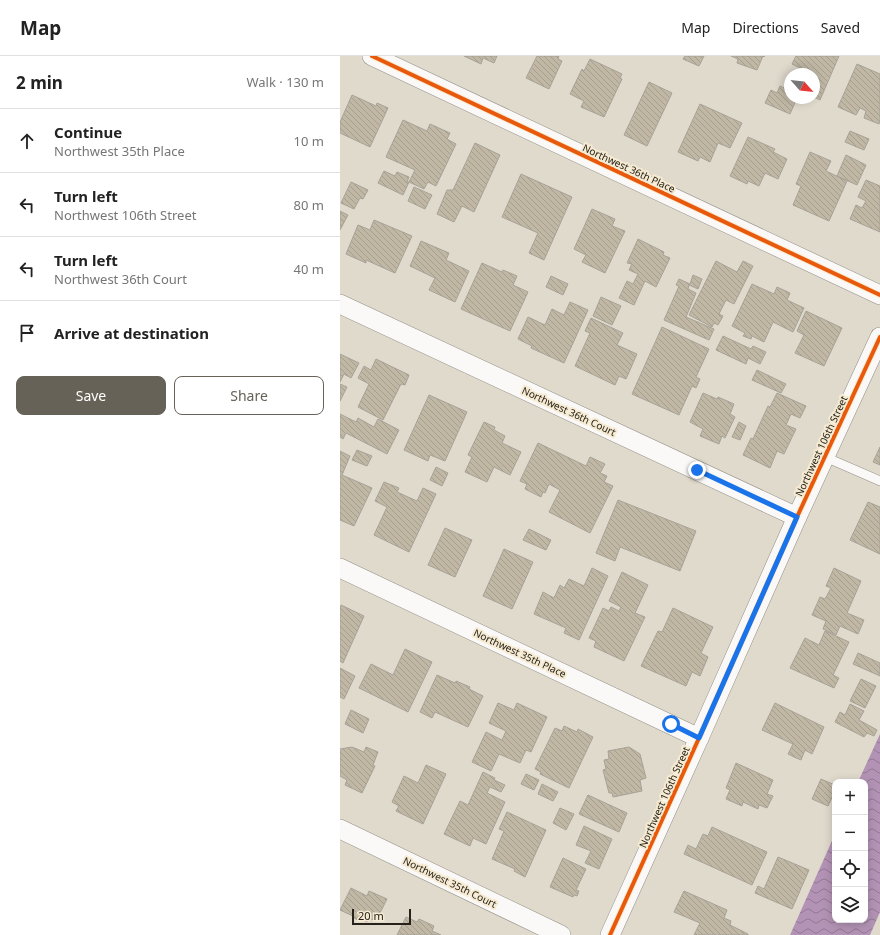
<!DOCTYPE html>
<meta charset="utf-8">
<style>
body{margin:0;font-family:"Noto Sans",sans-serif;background:#f2f2f2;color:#222}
.controls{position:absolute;right:12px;bottom:12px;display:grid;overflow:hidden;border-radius:8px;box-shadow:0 2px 10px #0003}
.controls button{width:36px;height:36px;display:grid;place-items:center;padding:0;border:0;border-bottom:1px solid #e0e0e0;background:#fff;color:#222;font:20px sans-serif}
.compass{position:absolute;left:444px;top:12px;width:36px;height:36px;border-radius:50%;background:#fff;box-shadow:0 2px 10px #0003;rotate:117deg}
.scale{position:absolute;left:12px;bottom:10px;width:59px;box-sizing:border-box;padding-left:4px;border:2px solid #262219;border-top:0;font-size:11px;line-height:14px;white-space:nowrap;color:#262219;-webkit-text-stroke:3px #f6ebd2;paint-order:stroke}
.stop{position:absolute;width:12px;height:12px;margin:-9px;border:3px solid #1a73e8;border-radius:50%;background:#fff}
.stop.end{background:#1a73e8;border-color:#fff;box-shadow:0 1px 4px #0008}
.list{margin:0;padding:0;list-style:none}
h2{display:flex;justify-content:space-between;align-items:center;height:52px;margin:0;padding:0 16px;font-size:17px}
h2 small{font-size:13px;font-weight:400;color:#767676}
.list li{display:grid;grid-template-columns:26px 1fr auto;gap:12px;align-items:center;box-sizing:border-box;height:64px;padding:0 16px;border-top:1px solid #e0e0e0}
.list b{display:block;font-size:15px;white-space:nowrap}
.list p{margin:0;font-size:13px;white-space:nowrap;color:#767676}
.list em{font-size:13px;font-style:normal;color:#767676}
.actions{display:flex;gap:8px;padding:12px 16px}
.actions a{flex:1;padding:9px 0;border:1px solid #676258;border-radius:8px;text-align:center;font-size:14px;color:#676258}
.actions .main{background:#676258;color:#fff}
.icon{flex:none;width:22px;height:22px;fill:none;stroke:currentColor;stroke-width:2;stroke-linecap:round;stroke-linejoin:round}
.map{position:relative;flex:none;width:540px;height:879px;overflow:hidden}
header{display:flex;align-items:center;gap:24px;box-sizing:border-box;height:56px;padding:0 20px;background:#fff;border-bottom:1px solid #e0e0e0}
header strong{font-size:19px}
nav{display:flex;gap:22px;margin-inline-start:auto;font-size:14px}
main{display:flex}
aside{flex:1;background:#fff}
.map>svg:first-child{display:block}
.water{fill:url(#water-waves)}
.building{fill:url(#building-back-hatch);stroke:#a7a298}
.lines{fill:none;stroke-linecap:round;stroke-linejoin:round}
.service-casing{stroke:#938f85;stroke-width:10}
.minor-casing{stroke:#938f85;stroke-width:20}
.service{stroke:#faf9f8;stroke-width:9}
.minor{stroke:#faf9f8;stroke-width:19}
.cycleway-casing{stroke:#f6ebd2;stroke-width:6}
.cycleway{stroke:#e8590c;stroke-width:4}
.route{stroke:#1a73e8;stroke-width:5}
.labels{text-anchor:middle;stroke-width:4;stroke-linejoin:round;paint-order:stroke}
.street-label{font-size:10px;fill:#262219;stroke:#f6ebd2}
</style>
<header>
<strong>Map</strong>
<nav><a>Map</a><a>Directions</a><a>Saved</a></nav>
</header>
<main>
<aside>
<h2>2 min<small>Walk · 130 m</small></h2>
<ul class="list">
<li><svg class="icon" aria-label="ahead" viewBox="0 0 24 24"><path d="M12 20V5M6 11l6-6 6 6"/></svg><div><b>Continue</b><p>Northwest 35th Place</p></div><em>10 m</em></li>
<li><svg class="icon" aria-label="left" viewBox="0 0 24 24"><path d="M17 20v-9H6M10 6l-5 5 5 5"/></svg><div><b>Turn left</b><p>Northwest 106th Street</p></div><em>80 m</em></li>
<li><svg class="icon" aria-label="left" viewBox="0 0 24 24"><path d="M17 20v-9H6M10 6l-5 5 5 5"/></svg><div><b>Turn left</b><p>Northwest 36th Court</p></div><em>40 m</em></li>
<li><svg class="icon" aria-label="arrive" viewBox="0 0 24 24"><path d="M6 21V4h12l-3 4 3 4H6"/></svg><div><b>Arrive at destination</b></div></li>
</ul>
<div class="actions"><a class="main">Save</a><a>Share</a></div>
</aside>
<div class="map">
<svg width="540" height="879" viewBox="0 0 540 879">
<defs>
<pattern id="water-waves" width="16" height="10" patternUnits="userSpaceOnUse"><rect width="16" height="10" fill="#b393b5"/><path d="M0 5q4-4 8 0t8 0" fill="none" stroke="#917892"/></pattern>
<pattern id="building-back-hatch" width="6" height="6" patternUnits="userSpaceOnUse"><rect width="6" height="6" fill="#c0b8a5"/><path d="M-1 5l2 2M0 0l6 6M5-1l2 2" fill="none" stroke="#a59e8d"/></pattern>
</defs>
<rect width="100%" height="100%" fill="#e0dacd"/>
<polygon class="water" points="540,678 540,856 530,879 450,879 495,778 495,864 525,864 525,726 518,726"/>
<g class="building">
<polygon points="124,0 157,0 154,7 143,2 141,8"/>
<polygon points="197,0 219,0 218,3 222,5 209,33 186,22"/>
<polygon points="345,0 364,0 359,10 343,3"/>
<polygon points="391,0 425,0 424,1 423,0 417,14 397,7 398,3"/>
<polygon points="456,0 499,0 480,44 474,41 474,18 460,18 462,13 452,8"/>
<polygon points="250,3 282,18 280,22 282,23 264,61 241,51 244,45 230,38 242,13 244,15"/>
<polygon points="517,8 540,18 540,65 539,68 524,62 526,55 520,52 516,59 498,51"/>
<polygon points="309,26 332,37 307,90 284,79"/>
<polygon points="440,30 450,35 450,42 457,42 450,58 425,47 431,34 437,37"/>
<polygon points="12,39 36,50 37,47 48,52 30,91 0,77 0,66"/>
<polygon points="360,48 402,67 390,92 378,87 370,106 360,101 358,105 338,96"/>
<polygon points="63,64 87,75 90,68 110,77 107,83 116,88 96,130 88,126 84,133 69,126 75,114 46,101"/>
<polygon points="510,75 529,83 524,94 505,86"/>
<polygon points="408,81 435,93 433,96 447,103 438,123 425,117 419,130 408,125 407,128 390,120"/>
<polygon points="135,87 160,99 134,156 122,150 114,166 97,158 107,134 113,134"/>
<polygon points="470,96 491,105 486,115 507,125 489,165 453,149 461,130 456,128"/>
<polygon points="506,99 526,109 517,129 497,120"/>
<polygon points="44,115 55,120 57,116 69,121 67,126 69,126 63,139 38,127"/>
<polygon points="181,118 232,141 204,204 189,197 198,177 162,161"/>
<polygon points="526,124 540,130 540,176 510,163 516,149 522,152 526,145 518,141"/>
<polygon points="11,126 28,134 23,143 20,142 14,153 1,147"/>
<polygon points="74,131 92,139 85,153 68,145"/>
<polygon points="252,153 275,163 272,170 285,175 265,217 242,206 246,199 234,193"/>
<polygon points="0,155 8,159 0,174"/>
<polygon points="34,164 72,180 55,217 26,204 26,207 6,198 18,169 30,174"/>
<polygon points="298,183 324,196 323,199 330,202 316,231 305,225 294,249 279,242 287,225 293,228 298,218 289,214 292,208 287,207"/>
<polygon points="81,185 109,197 106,204 129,215 115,246 89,234 95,222 70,210"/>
<polygon points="376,205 397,216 403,205 413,210 394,248 386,244 379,258 383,260 378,269 374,267 372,271 349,259"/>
<polygon points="142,207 162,216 163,214 177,220 173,229 188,236 170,275 121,253"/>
<polygon points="353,219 362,223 358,233 349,229 348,233 356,237 346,261 374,273 369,284 324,264 339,230 336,229 339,223 350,228"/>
<polygon points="211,220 228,228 223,239 206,231"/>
<polygon points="412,228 434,238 437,231 450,237 447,244 464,252 453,276 433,266 424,286 412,280 411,283 403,280 405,277 392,270"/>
<polygon points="261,241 281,250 272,269 253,260"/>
<polygon points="230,246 248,254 224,307 191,292 192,290 178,283 188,261 205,269 212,253 224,259"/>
<polygon points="466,255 502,272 484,310 455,297 464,279 457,275"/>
<polygon points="251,262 283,277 277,289 297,298 286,323 279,320 275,329 235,310 250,277 245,275"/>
<polygon points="322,271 369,293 356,321 360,323 356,332 352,330 339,359 292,338"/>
<polygon points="383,280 411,293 413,290 426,296 420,308 408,302 406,308 376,294"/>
<polygon points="0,298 19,307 11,322 4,318 0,326"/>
<polygon points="36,303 69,319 65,329 61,328 43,364 18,351 29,328 18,322 24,310 31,314"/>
<polygon points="417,314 446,328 441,337 412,324"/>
<polygon points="0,328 7,331 0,345"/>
<polygon points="363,337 377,343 378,341 394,348 390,358 395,361 385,382 382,380 379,388 360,380 363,373 350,366"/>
<polygon points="437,337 466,350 460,362 451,358 446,369 456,373 444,398 437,395 430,412 403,399 411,382 413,383 428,350 430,351"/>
<polygon points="89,339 127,356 105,405 90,399 88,405 64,394"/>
<polygon points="0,358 16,366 18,362 34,371 38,363 59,374 47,398 6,377 3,383 0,381"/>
<polygon points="144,366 155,371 154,374 165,380 162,387 181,396 170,419 154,411 147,426 125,416 132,401 128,399"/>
<polygon points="399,366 406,370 400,384 392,381"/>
<polygon points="198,387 246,410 250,401 265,408 260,417 267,420 264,426 273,430 250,477 209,456 220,434 209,428 205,437 203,436 201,441 185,433 187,428 180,425"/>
<polygon points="540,391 540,409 533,406"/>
<polygon points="17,394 32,400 27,410 12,404"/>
<polygon points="0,395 10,400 2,419 32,432 14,470 0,464"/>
<polygon points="96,411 108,417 102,430 90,424"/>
<polygon points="44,426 59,432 57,436 77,445 83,432 96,438 69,496 34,479 47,451 35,445"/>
<polygon points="278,444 356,475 340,515 280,491 275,505 256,497"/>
<polygon points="528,446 540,451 540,498 510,484"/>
<polygon points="105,472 132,484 115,521 88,509"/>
<polygon points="189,473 211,484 206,494 183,484"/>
<polygon points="164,493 193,506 172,553 143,540"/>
<polygon points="252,512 268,520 239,584 224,577 226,572 194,558 203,536 214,542 220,529 224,532 229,523 244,530"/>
<polygon points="494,512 521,525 507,557 524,564 518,578 500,570 496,579 483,573 486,565 472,559 480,541 485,543 491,532 486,530"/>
<polygon points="282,516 308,529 295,557 305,561 284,605 254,591 256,585 249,582 263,552 269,555 271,551 279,555 281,551 269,545"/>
<polygon points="1,549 24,560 3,607 0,605 0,551"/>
<polygon points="333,552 373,571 361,597 368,601 360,620 352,616 346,630 301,610 318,575 322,576"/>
<polygon points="485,575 509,586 493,619 499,622 494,632 450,612 465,582 479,589"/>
<polygon points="65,593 92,606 68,656 19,632 31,608 53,619"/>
<polygon points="518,597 540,607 540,620 513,608"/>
<polygon points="0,612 15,620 4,643 0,641"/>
<polygon points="97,619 115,627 116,625 130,631 129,633 143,640 128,671 95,656 92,662 80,656"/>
<polygon points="521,623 536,630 525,652 510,645"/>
<polygon points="158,647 174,654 177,647 207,661 191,696 186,694 180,707 159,698 151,715 132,706 146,676 162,684 166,675 149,667"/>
<polygon points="435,647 484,671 472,698 465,694 461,704 454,701 448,698 453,688 422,674"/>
<polygon points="510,648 524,655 519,664 537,674 534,680 527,677 524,681 495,666 500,656 505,659"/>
<polygon points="11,654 29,663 23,677 5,668"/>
<polygon points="224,670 237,676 238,673 253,681 229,732 200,718 201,716 195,713 215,672 222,675"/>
<polygon points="12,691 24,696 26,691 38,696 33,709 35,710 22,737 5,729 7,724 0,720 0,693"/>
<polygon points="289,691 300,698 306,722 300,724 302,735 273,741 272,737 269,737 263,714 266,713 264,704 269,703 268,695"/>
<polygon points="396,707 433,724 427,738 433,740 427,752 419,749 418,753 403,746 402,750 386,743 390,734 386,732"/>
<polygon points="86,709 106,718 83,768 56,755 59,750 52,746 64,720 78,727"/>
<polygon points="143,716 155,722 154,724 165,729 161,736 150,731 147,737 165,746 146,788 133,782 130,790 104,778 120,745 128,749"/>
<polygon points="186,718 199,724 194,734 181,728"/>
<polygon points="481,723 495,729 495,735 488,750 472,743"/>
<polygon points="202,728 218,736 213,745 198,738"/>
<polygon points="248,739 287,757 279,776 239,758"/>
<polygon points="220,752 234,758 226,774 213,767"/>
<polygon points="167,756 206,774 185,821 174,815 175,813 152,803 164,775 159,773"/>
<polygon points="244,770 272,783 259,813 245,807 251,795 236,789"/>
<polygon points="372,771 427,796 412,829 344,798 348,789 356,793 363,778 368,780"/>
<polygon points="438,801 469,814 452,853 415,837 418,830 424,833"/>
<polygon points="223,802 246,813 236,834 239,835 237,840 234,839 233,841 210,831"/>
<polygon points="11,832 27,840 29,835 47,843 36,865 29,862 27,866 19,862 18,864 14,862 15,861 0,854"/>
<polygon points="344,835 387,854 384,862 391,865 390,869 408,878 408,879 354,879 360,867 334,856"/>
<polygon points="66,861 77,866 79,863 94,870 92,875 101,879 57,879"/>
</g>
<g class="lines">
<g class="service-casing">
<polyline id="service" points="485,401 540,425"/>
</g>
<g class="minor-casing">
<g id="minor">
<polyline points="32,0 540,239"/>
<polyline points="0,248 457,461"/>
<polyline points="0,512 359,682"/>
<polyline points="0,773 221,879"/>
<polyline points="270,879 359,682 457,461 540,281"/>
</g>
</g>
<use href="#service" class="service"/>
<use href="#minor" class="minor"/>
<g class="cycleway-casing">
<g id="cycleway">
<polyline points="32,0 540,239"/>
<polyline points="270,879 359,682 457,461 540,281"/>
</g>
</g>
<use href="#cycleway" class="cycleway"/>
</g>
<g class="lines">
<polyline class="route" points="331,668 359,682 457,461 357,414"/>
</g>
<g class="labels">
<g class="street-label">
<text transform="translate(289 112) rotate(25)" y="4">Northwest 36th Place</text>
<text transform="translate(229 355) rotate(25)" y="4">Northwest 36th Court</text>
<text transform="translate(481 390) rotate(-65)" y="4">Northwest 106th Street</text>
<text transform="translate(180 597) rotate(25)" y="4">Northwest 35th Place</text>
<text transform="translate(324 741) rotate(-66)" y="4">Northwest 106th Street</text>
<text transform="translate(110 826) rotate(26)" y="4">Northwest 35th Court</text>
</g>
</g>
</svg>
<div class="controls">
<button>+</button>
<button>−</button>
<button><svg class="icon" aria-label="locate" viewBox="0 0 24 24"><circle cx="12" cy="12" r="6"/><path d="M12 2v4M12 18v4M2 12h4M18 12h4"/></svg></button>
<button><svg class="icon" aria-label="layers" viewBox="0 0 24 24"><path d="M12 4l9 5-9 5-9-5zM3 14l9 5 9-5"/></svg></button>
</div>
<svg class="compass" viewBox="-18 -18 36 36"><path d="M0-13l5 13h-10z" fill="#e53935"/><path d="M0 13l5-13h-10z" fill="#767676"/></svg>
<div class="scale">20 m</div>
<div class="stop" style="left:331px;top:668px"></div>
<div class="stop end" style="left:357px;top:414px"></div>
</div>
</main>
